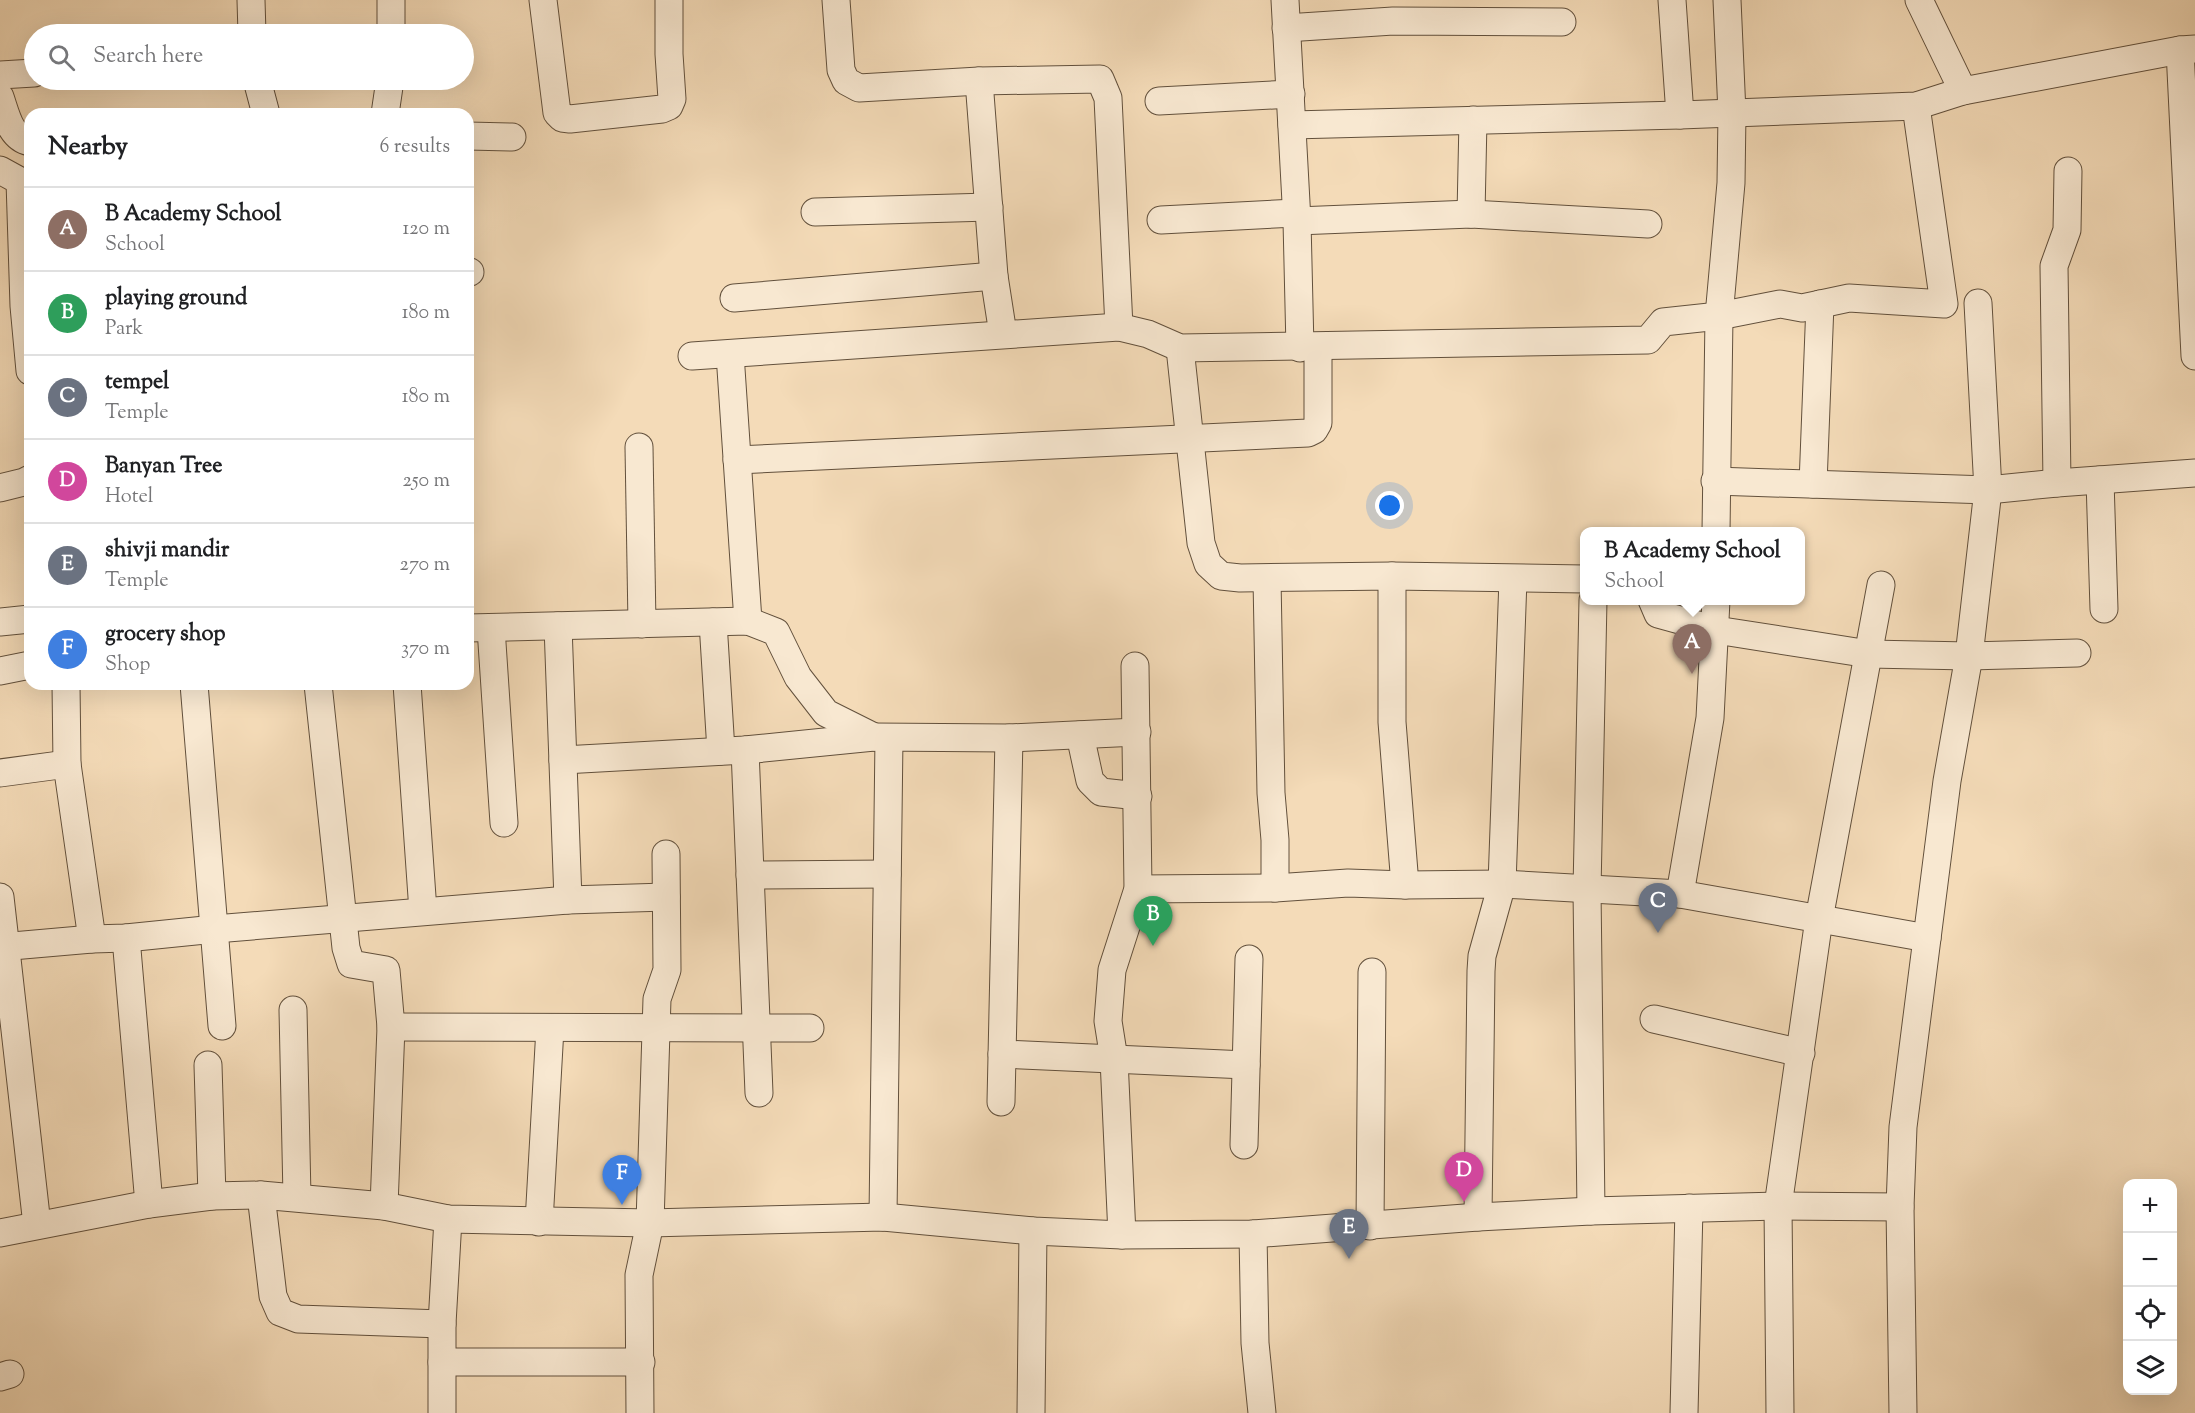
<!DOCTYPE html>
<meta charset="utf-8">
<style>
body{margin:0;font-family:"Sorts Mill Goudy",serif;background:#f6f6f6;color:#202124}
.controls{position:absolute;right:18px;bottom:18px;display:grid;overflow:hidden;border-radius:12px;box-shadow:0 6px 24px #0002}
.controls button{width:54px;height:54px;display:grid;place-items:center;padding:0;border:0;border-bottom:2px solid #e0e0e0;background:#fff;color:#202124;font:30px sans-serif}
.you{position:absolute;left:1390px;top:506px;width:21px;height:21px;margin:-15px;border:4px solid #fff;border-radius:50%;background:#1a73e8;box-shadow:0 0 0 9px #1a73e833}
.badge{display:grid;place-items:center;width:39px;height:39px;border-radius:50%;background:#8f2418;color:#fff;font-size:20px;font-weight:700}
.pin{position:absolute;translate:-50% -50px;filter:drop-shadow(0 2px 3px #0008)}
.pin::after{content:'';position:absolute;top:32px;width:21px;height:18px;background:inherit;clip-path:polygon(0 0,100% 0,50% 100%)}
.popup{position:absolute;left:1580px;top:527px;width:225px;height:78px;box-sizing:border-box;display:grid;place-content:center;border-radius:12px;background:#fff;filter:drop-shadow(0 2px 4px #0005);font-size:20px;white-space:nowrap;color:#757577}
.popup b{font-size:22px;color:#202124}
.popup::after{content:'';position:absolute;left:50%;top:100%;margin-left:-12px;border:12px solid transparent;border-top-color:#fff}
.list{margin:0;padding:0;list-style:none}
h2{display:flex;justify-content:space-between;align-items:center;height:78px;margin:0;padding:0 24px;font-size:26px}
h2 small{font-size:20px;font-weight:400;color:#757577}
.list li{display:grid;grid-template-columns:39px 1fr auto;gap:18px;align-items:center;box-sizing:border-box;height:84px;padding:0 24px;border-top:2px solid #e0e0e0}
.list b{display:block;font-size:22px;white-space:nowrap}
.list p{margin:0;font-size:20px;white-space:nowrap;color:#757577}
.list em{font-size:20px;font-style:normal;color:#757577}
.icon{flex:none;width:33px;height:33px;fill:none;stroke:currentColor;stroke-width:2;stroke-linecap:round;stroke-linejoin:round}
.map{position:relative;flex:none;width:2195px;height:1413px;overflow:hidden}
.search{position:absolute;background:#fff;box-shadow:0 6px 24px #0002;left:24px;top:24px;width:450px;height:66px;display:flex;align-items:center;gap:15px;box-sizing:border-box;padding:0 21px;border-radius:33px;color:#757577;font-size:22px}
.panel{position:absolute;background:#fff;box-shadow:0 6px 24px #0002;left:24px;top:108px;width:450px;height:582px;border-radius:18px}
.map>svg:first-child{display:block}
.lines{fill:none;stroke-linecap:round;stroke-linejoin:round}
.minor-casing{stroke:#62503c;stroke-width:29}
.minor{stroke:#f8e8d1;stroke-width:27}
</style>
<div class="map">
<svg width="2195" height="1413" viewBox="0 0 2195 1413">
<rect width="100%" height="100%" fill="#f4dbb8"/>
<filter id="stains"><feTurbulence type="fractalNoise" baseFrequency=".00333" numOctaves="4"/><feColorMatrix values="0 0 0 0 .2 0 0 0 0 .09 0 0 0 0 .02 0 0 0 .5 -.17"/></filter>
<radialGradient id="worn" r=".72"><stop offset=".6" stop-color="#630" stop-opacity="0"/><stop offset="1" stop-color="#630" stop-opacity=".3"/></radialGradient>
<g class="lines">
<g class="minor-casing">
<g id="minor">
<polyline points="251,0 252,34"/>
<polyline points="391,0 391,34"/>
<polyline points="543,0 557,113 562,118 570,119 662,109 669,106 672,99 669,54 669,0"/>
<polyline points="836,0 841,70 846,81 859,88 979,81 1100,79 1108,98 1119,327"/>
<polyline points="1285,0 1297,221 1300,348"/>
<polyline points="1672,0 1680,115"/>
<polyline points="1919,0 1963,91"/>
<polyline points="1286,28 1393,21 1562,22"/>
<polyline points="2180,50 2195,356"/>
<polyline points="0,75 34,73"/>
<polyline points="257,80 266,114"/>
<polyline points="979,81 994,276 1003,334"/>
<path d="M0,97C6,114 10,138 30,142"/>
<polyline points="1159,101 1291,94"/>
<polyline points="385,114 390,80"/>
<polyline points="1292,125 1680,115 1916,106 1963,91 2180,50 2195,49"/>
<polyline points="468,136 512,137"/>
<polyline points="0,170 20,181 24,306 30,371"/>
<polyline points="815,212 989,207"/>
<polyline points="1471,214 1473,120"/>
<polyline points="1161,220 1296,213"/>
<polyline points="1297,221 1471,214 1648,224"/>
<polyline points="468,272 470,272"/>
<polyline points="734,298 994,276"/>
<polyline points="1180,348 1201,543 1208,564 1221,576 1240,578 1392,576 1584,579"/>
<polyline points="730,354 748,621"/>
<polyline points="692,356 1119,327 1148,334 1180,348 1648,340 1663,322 1719,316 1780,304 1802,308 1849,298 1944,304 1916,106"/>
<polyline points="639,447 642,624"/>
<polyline points="737,460 1308,433 1314,430 1318,423 1318,347"/>
<polyline points="2100,480 2104,609"/>
<polyline points="1715,481 1988,490 2057,483 2195,473"/>
<polyline points="2057,483 2054,266 2067,230 2068,171"/>
<polyline points="1813,484 1820,304"/>
<polyline points="0,488 24,482 30,479"/>
<polyline points="1716,532 1719,316 1731,183 1732,113 1727,0"/>
<polyline points="1392,576 1392,722 1405,885"/>
<polyline points="1267,579 1271,793 1275,840 1275,888"/>
<polyline points="1652,600 1658,614 1716,630 1869,654 1969,656 2077,653"/>
<polyline points="0,622 30,619"/>
<polyline points="713,622 721,751"/>
<polyline points="558,626 568,900"/>
<polyline points="468,628 748,621 776,632 798,677 826,713 874,737"/>
<polyline points="491,628 504,823"/>
<polyline points="0,671 30,665"/>
<polyline points="66,684 67,764 92,939"/>
<polyline points="194,684 222,1026"/>
<polyline points="318,684 346,948 351,964 386,970 391,1027 384,1206"/>
<polyline points="407,684 423,911"/>
<polyline points="1080,735 1090,781 1101,792 1138,796"/>
<polyline points="745,750 759,1093"/>
<polyline points="563,760 745,750 874,737 1009,738 1137,732"/>
<polyline points="0,773 67,764"/>
<polyline points="750,875 887,874"/>
<polyline points="1138,889 1275,888 1348,883 1405,885 1502,884 1680,894 1927,938"/>
<polyline points="1680,894 1710,718 1716,600"/>
<polyline points="0,897 37,1225"/>
<polyline points="126,938 149,1204"/>
<polyline points="0,947 92,939 126,938 215,929 568,900 666,897"/>
<polyline points="293,1010 297,1197"/>
<polyline points="1654,1019 1801,1053"/>
<polyline points="391,1027 810,1028"/>
<polyline points="1002,1054 1246,1065"/>
<polyline points="208,1065 212,1196"/>
<polyline points="1001,1102 1009,738"/>
<polyline points="1244,1145 1249,959"/>
<polyline points="261,1195 273,1296 280,1312 298,1319 442,1324"/>
<polyline points="1591,1211 1587,890 1593,600"/>
<polyline points="883,1217 889,738"/>
<polyline points="1478,1217 1481,971 1482,956 1502,884 1513,579"/>
<polyline points="539,1222 550,1028"/>
<polyline points="1370,1226 1372,972"/>
<polyline points="0,1233 149,1204 212,1196 261,1195 384,1206 448,1219 650,1223 883,1217 1033,1231 1122,1235 1253,1234 1478,1217 1591,1211 1778,1206 1900,1207"/>
<polyline points="1253,1234 1255,1343 1262,1413"/>
<polyline points="1122,1235 1114,1059 1108,1021 1112,970 1138,889 1135,666"/>
<polyline points="442,1362 641,1362"/>
<polyline points="0,1377 10,1374"/>
<polyline points="442,1413 442,1324 448,1219"/>
<polyline points="640,1413 639,1275 650,1223 657,999 667,970 666,854"/>
<polyline points="1031,1413 1033,1231"/>
<polyline points="1684,1413 1689,1208"/>
<polyline points="1780,1413 1778,1206 1819,919 1881,585"/>
<polyline points="1903,1413 1900,1207 1903,1127 1947,781 1969,656 1988,490 1978,303"/>
</g>
</g>
<use href="#minor" class="minor"/>
</g>
<rect width="100%" height="100%" filter="url(#stains)"/>
<rect width="100%" height="100%" fill="url(#worn)"/>
</svg>
<div class="controls">
<button>+</button>
<button>−</button>
<button><svg class="icon" aria-label="locate" viewBox="0 0 24 24"><circle cx="12" cy="12" r="6"/><path d="M12 2v4M12 18v4M2 12h4M18 12h4"/></svg></button>
<button><svg class="icon" aria-label="layers" viewBox="0 0 24 24"><path d="M12 4l9 5-9 5-9-5zM3 14l9 5 9-5"/></svg></button>
</div>
<div class="you"></div>
<div class="pin badge" style="left:1692px;top:674px;background:#8d6e63">A</div>
<div class="popup"><b>B Academy School</b>School</div>
<div class="pin badge" style="left:1153px;top:946px;background:#2e9e5b">B</div>
<div class="pin badge" style="left:1658px;top:933px;background:#6b7280">C</div>
<div class="pin badge" style="left:1464px;top:1202px;background:#d1479c">D</div>
<div class="pin badge" style="left:1349px;top:1259px;background:#6b7280">E</div>
<div class="pin badge" style="left:622px;top:1205px;background:#3f7fe0">F</div>
<div class="search"><svg class="icon" aria-label="search" viewBox="0 0 24 24"><circle cx="10" cy="10" r="6"/><path d="M15 15l6 6"/></svg>Search here</div>
<section class="panel">
<h2>Nearby<small>6 results</small></h2>
<ul class="list">
<li><span class="badge" style="background:#8d6e63">A</span><div><b>B Academy School</b><p>School</p></div><em>120 m</em></li>
<li><span class="badge" style="background:#2e9e5b">B</span><div><b>playing ground</b><p>Park</p></div><em>180 m</em></li>
<li><span class="badge" style="background:#6b7280">C</span><div><b>tempel</b><p>Temple</p></div><em>180 m</em></li>
<li><span class="badge" style="background:#d1479c">D</span><div><b>Banyan Tree</b><p>Hotel</p></div><em>250 m</em></li>
<li><span class="badge" style="background:#6b7280">E</span><div><b>shivji mandir</b><p>Temple</p></div><em>270 m</em></li>
<li><span class="badge" style="background:#3f7fe0">F</span><div><b>grocery shop</b><p>Shop</p></div><em>370 m</em></li>
</ul>
</section>
</div>
